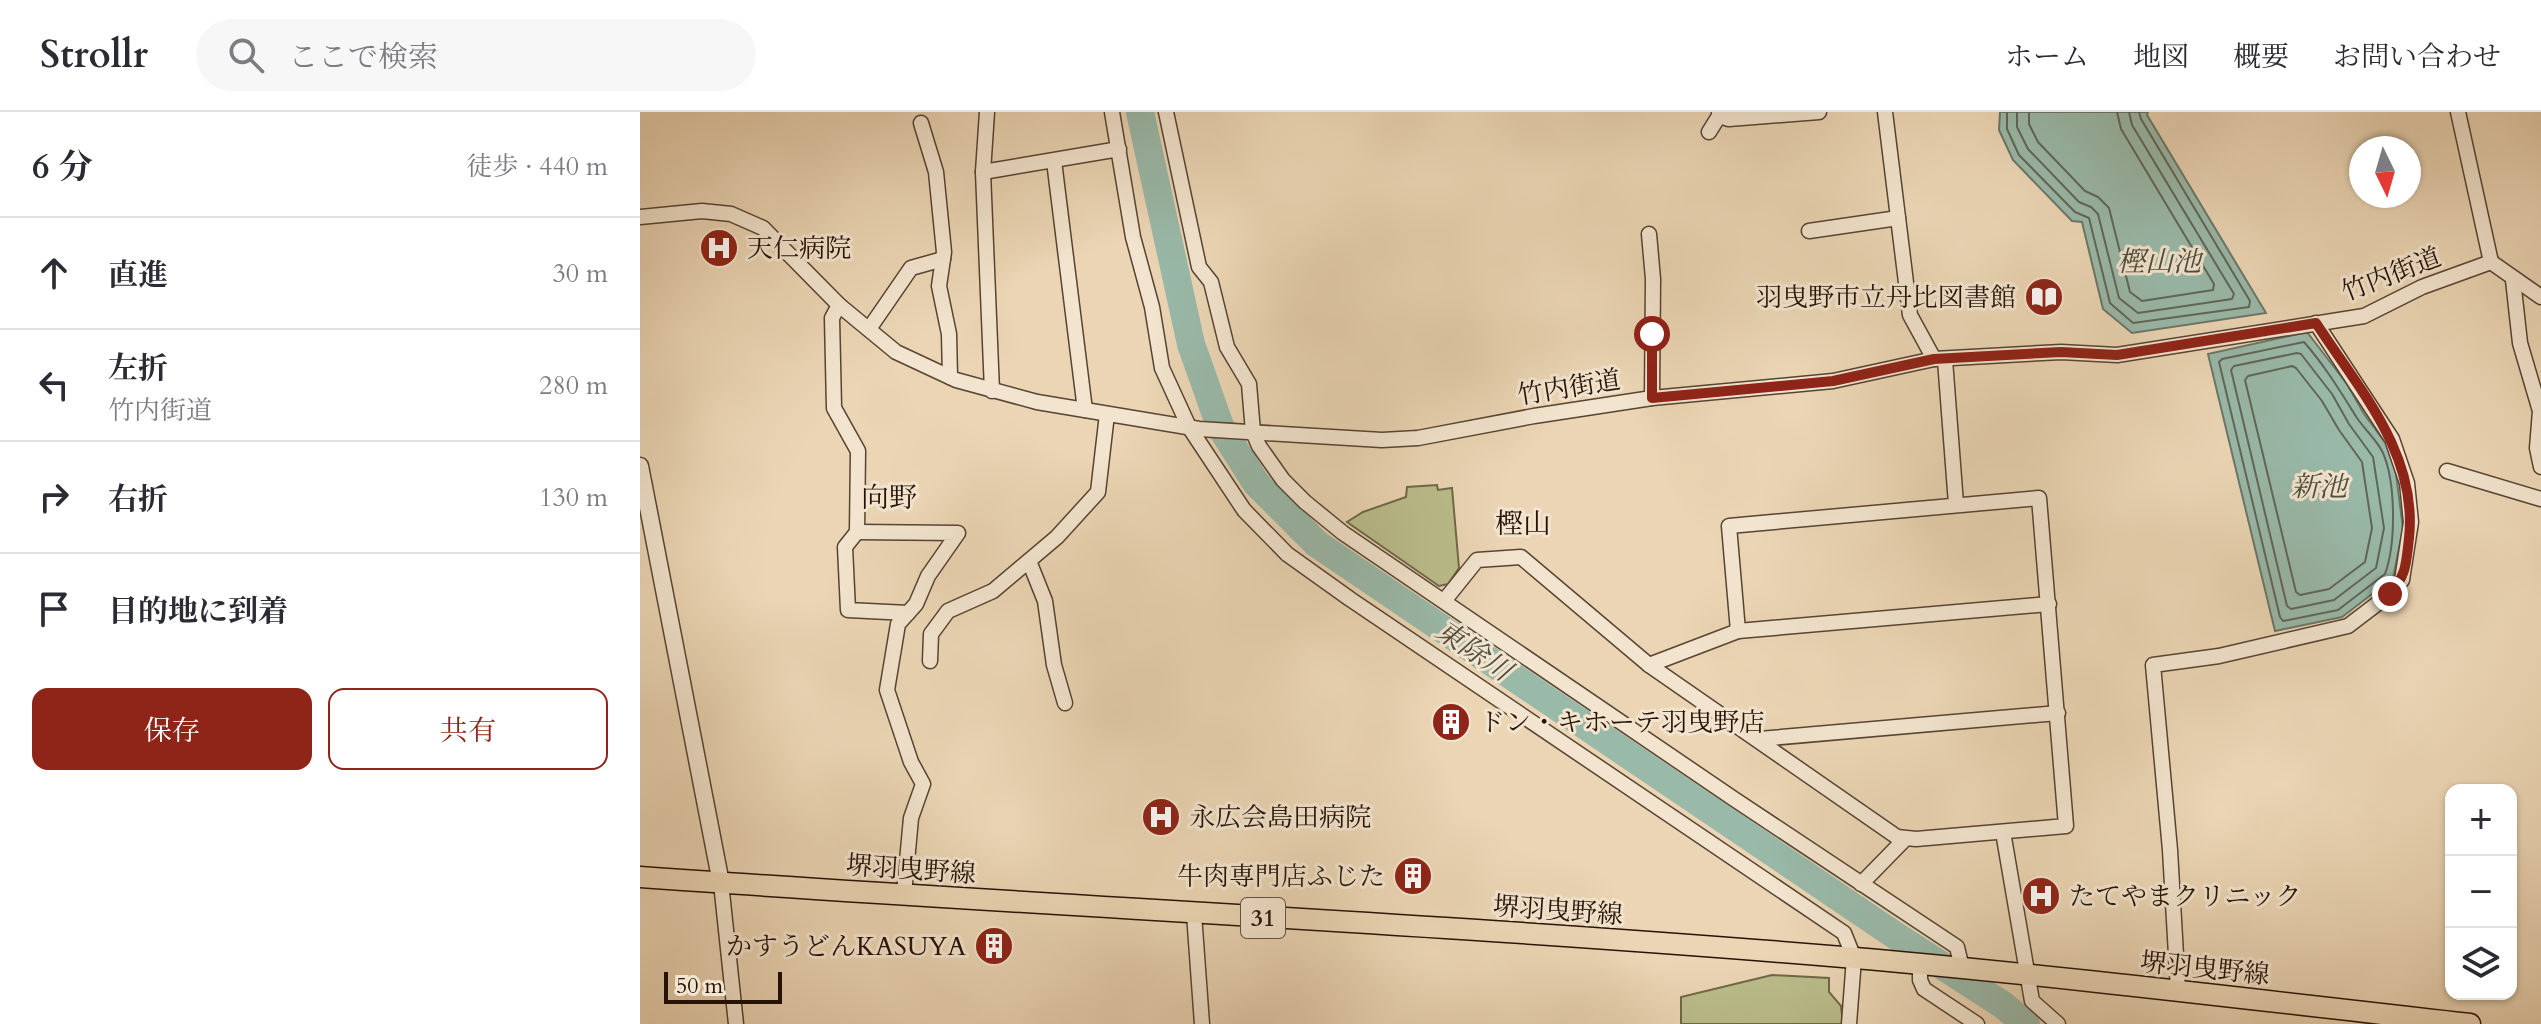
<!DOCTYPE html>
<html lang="ja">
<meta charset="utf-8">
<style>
body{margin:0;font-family:Cardo,"Noto Serif JP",serif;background:#f7f7f7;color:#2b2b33}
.controls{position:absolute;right:24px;bottom:24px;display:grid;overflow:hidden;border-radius:16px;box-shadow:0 2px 6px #0004}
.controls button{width:72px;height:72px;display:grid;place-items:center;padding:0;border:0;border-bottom:2px solid #e1e1e2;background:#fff;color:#2b2b33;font:40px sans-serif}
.compass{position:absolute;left:1709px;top:24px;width:72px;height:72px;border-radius:50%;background:#fff;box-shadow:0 2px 6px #0004;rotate:175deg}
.scale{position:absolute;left:24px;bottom:20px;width:118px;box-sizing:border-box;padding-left:8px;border:4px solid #261306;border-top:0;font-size:22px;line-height:28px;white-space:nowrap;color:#261306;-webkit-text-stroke:6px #f2e4ce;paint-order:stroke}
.stop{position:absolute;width:24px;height:24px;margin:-18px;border:6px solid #8f2418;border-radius:50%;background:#fff}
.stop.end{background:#8f2418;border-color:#fff;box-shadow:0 2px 8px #0008}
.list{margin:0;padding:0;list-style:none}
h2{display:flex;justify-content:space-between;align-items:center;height:104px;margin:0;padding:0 32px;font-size:34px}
h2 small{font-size:26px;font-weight:400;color:#7c7c81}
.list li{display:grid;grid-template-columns:52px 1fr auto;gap:24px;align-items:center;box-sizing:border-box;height:112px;padding:0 32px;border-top:2px solid #e1e1e2}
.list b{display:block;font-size:30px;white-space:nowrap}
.list p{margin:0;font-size:26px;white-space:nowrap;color:#7c7c81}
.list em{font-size:26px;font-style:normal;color:#7c7c81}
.actions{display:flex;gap:16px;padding:24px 32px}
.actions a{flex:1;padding:18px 0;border:2px solid #8f2418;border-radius:16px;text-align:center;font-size:28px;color:#8f2418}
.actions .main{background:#8f2418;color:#fff}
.icon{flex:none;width:44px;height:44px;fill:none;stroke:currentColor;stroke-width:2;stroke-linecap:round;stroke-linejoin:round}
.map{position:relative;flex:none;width:1901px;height:912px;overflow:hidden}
header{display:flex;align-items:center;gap:48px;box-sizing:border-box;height:112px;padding:0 40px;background:#fff;border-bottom:2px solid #e1e1e2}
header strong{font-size:38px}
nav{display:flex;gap:44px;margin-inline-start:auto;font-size:28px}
.search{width:560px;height:72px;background:#f7f7f7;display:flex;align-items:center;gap:20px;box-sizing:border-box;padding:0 28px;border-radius:44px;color:#7c7c81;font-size:30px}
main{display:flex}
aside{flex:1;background:#fff}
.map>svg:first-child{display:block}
.green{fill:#babd8b;stroke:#706848;stroke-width:2}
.water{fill:#99b9a9;stroke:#6b7768;stroke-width:2}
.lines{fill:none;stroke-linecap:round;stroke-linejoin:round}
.shore{stroke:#606658;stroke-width:2}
.river{stroke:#99b9a9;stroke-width:28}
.minor-casing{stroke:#574432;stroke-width:17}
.tertiary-casing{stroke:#574432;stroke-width:19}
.primary-casing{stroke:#261306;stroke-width:23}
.minor{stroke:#f2e4ce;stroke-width:14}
.tertiary{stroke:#f2e4ce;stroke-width:16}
.primary{stroke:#ebd5b4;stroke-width:20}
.route{stroke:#8f2418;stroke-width:10}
.labels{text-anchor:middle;stroke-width:6;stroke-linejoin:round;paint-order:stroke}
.shield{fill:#f2e4ce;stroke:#635242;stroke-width:2}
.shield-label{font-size:24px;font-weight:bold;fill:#261306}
.poi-label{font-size:26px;fill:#261306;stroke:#f2e4ce;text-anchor:start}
.street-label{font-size:26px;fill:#261306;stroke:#f2e4ce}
.water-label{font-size:28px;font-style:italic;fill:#4e4d3f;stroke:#f2e4ce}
.neighbourhood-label{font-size:28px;fill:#261306;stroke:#f2e4ce}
</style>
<header>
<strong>Strollr</strong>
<div class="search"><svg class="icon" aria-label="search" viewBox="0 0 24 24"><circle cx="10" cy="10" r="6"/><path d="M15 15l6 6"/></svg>ここで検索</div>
<nav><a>ホーム</a><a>地図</a><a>概要</a><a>お問い合わせ</a></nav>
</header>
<main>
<aside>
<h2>6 分<small>徒歩 · 440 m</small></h2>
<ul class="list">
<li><svg class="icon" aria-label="ahead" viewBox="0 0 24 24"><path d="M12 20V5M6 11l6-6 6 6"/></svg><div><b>直進</b></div><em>30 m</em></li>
<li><svg class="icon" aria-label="left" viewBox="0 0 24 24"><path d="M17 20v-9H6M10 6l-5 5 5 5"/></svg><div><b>左折</b><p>竹内街道</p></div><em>280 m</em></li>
<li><svg class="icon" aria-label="right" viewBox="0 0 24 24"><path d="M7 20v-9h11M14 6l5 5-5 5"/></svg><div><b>右折</b></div><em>130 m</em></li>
<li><svg class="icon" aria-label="arrive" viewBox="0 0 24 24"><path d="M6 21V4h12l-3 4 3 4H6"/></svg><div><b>目的地に到着</b></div></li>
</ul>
<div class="actions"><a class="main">保存</a><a>共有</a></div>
</aside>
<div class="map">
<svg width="1901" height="912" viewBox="0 0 1901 912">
<rect width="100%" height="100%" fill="#ebd5b4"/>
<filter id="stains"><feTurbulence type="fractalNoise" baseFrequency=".0025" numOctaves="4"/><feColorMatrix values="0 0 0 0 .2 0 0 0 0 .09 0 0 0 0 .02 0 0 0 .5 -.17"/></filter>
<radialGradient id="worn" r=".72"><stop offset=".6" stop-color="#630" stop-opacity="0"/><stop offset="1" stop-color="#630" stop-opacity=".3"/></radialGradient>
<g class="green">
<polygon points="797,373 798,378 812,376 819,456 808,472 799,474 707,410 723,400 766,385 767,375"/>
<polygon points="1132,863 1189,866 1189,880 1201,894 1203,912 1041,912 1041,885"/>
</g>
<g class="water">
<polygon points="1360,0 1508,0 1507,3 1626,201 1492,221 1463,197 1442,110 1432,109 1373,48 1359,18"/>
<polygon points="1667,220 1707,272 1724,302 1750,337 1756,362 1763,417 1753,466 1702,505 1635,519 1568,242"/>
</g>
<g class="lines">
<g class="shore">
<polyline points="1367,0 1367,17 1379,43 1435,100 1449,106 1470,191 1493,211 1609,195 1610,189 1501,7 1499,0"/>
<polyline points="1377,0 1377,15 1388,37 1439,90 1451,95 1458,102 1479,186 1498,201 1592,187 1594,182 1492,13 1489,0"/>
<polyline points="1389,0 1389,12 1398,30 1445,79 1458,85 1469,96 1490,180 1502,189 1573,178 1574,172 1481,17 1477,0"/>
<path d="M1664,230C1685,254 1700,279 1717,306C1725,318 1737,328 1743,341C1756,371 1756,432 1745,462L1698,498L1643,509L1640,505L1579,250L1582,247Z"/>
<polygon points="1657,241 1661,242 1692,282 1709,312 1733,345 1744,416 1736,456 1694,488 1651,497 1647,494 1591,258 1594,254"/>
<polygon points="1652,254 1656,256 1682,289 1699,318 1722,350 1732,416 1725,450 1689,477 1660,483 1656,480 1605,268 1608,264"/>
</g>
<polyline class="river" points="500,0 551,232 580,314 616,371 677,432 1256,824 1363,893 1386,912"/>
<g class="minor-casing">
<g id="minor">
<polyline points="347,0 343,60 352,279"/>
<polyline points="472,0 493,125 512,195 522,256 549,315 604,398 647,442 710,487 1204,821 1214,846 1209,912"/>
<polyline points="526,0 559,155 571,170 587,235 609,272 613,320 619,334 643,368 665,390 703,421 1094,687 1317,835 1322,856"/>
<polyline points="1245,0 1270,203 1294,247"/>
<polyline points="1818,0 1851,150"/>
<polyline points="1079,4 1089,7 1179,0"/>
<polyline points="281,11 296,60 304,140 299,174 309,222 310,265"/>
<polyline points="1069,20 1079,4 1079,0"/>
<polyline points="414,49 445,298"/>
<polyline points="343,60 479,37"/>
<polyline points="0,105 62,99 91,102 123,116 199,193 256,240 316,268 397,290 559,317 742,328 778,326 894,304 1012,286 1193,269 1294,247 1421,240 1477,243 1724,204 1782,175 1851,150"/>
<polyline points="1169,119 1258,106"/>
<polyline points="1009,122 1013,167 1012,286"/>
<polyline points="1851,150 1901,185"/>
<polyline points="1873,168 1880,231 1900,299 1897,336 1901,355"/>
<polyline points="199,193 192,206 194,296 218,339 217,420 205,435 208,498 268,501"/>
<polyline points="229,217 271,156 303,147"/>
<polyline points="1305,248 1316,392"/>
<polyline points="1807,359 1901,387"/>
<polyline points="217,420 318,421 288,464 276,492 258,512 247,578 271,650 283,672 271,706 264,782"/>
<polyline points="389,449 405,489 414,553 425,591"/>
<polyline points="804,489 837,448 881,445 1009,553 1257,725 1276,727 1426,714 1399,386 1089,414 1098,519"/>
<polyline points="290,549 291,522 308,499 353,479 417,425 458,380 467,302"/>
<polyline points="1009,553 1098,519 1409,492"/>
<polyline points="1119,627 1418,601"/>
<polyline points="1363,720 1392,889 1418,912"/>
<polyline points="81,771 96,912"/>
<polyline points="1221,772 1265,727"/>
<polyline points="554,802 562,912"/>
<polyline points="1280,852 1280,868 1284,877 1337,912"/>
<polyline points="1538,878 1530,738 1513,553 1579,544 1708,514 1750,482 1762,468 1771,410 1767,371 1752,327 1676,211"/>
</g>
</g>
<g class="tertiary-casing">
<polyline id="tertiary" points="0,354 81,771"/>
</g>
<g class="primary-casing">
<path id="primary" d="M0,765C405,794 811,812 1215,846C1421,864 1625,889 1830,912"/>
</g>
<use href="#minor" class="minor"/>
<use href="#tertiary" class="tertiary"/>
<use href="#primary" class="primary"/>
</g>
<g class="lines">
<path class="route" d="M1012,222V286L1193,269L1294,247L1421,240L1477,243L1676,211C1719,277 1778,342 1769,426C1766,451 1767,462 1750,482"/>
</g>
<defs>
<g id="hospital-disc" transform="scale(2)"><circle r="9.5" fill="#8f2418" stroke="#f2e4ce"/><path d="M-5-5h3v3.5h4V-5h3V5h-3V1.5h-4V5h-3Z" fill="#fff"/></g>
<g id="library-disc" transform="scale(2)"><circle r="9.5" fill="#8f2418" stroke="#f2e4ce"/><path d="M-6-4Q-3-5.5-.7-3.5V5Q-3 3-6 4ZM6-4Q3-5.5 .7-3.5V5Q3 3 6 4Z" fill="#fff"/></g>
<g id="building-disc" transform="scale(2)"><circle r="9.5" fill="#8f2418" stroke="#f2e4ce"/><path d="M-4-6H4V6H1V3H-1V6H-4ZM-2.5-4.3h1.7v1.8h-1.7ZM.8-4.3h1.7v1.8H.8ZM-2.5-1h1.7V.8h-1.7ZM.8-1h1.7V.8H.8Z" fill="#fff"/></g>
</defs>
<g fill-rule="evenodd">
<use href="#hospital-disc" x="79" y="136"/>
<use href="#library-disc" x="1404" y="185"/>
<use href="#building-disc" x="811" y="610"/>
<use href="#hospital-disc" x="521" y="705"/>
<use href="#building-disc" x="773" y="764"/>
<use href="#hospital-disc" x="1401" y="784"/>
<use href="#building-disc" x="354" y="834"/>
</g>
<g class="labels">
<rect class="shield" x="601" y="786" width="44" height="40" rx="6"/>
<g class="shield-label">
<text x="623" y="814">31</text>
</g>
<g class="poi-label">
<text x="107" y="145">天仁病院</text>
<text x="1376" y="194" text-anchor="end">羽曳野市立丹比図書館</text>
<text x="839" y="619">ドン・キホーテ羽曳野店</text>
<text x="549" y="714">永広会島田病院</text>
<text x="745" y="773" text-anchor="end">牛肉専門店ふじた</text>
<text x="1429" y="793">たてやまクリニック</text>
<text x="326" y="843" text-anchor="end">かすうどんKASUYA</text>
</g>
<g class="street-label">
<text transform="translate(1751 162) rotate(-21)" y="9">竹内街道</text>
<text transform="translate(929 275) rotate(-9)" y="9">竹内街道</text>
<text transform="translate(271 757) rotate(4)" y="9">堺羽曳野線</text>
<text transform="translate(918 798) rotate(4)" y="9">堺羽曳野線</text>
<text transform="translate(1565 856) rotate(6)" y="9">堺羽曳野線</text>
</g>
<g class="water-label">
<text x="1519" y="159">樫山池</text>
<text x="1679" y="384">新池</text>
<text transform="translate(834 538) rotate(34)" y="10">東除川</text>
</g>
<g class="neighbourhood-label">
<text x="249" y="395">向野</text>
<text x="883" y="421">樫山</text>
</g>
</g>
<rect width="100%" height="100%" filter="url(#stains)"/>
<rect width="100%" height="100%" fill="url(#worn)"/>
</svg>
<div class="controls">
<button>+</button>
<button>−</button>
<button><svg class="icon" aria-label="layers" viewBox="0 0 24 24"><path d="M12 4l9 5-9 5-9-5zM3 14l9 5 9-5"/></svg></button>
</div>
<svg class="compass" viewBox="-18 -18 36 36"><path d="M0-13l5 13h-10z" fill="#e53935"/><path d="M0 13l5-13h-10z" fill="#7c7c81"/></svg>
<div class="scale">50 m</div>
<div class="stop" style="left:1012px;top:222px"></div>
<div class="stop end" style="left:1750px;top:482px"></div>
</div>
</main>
